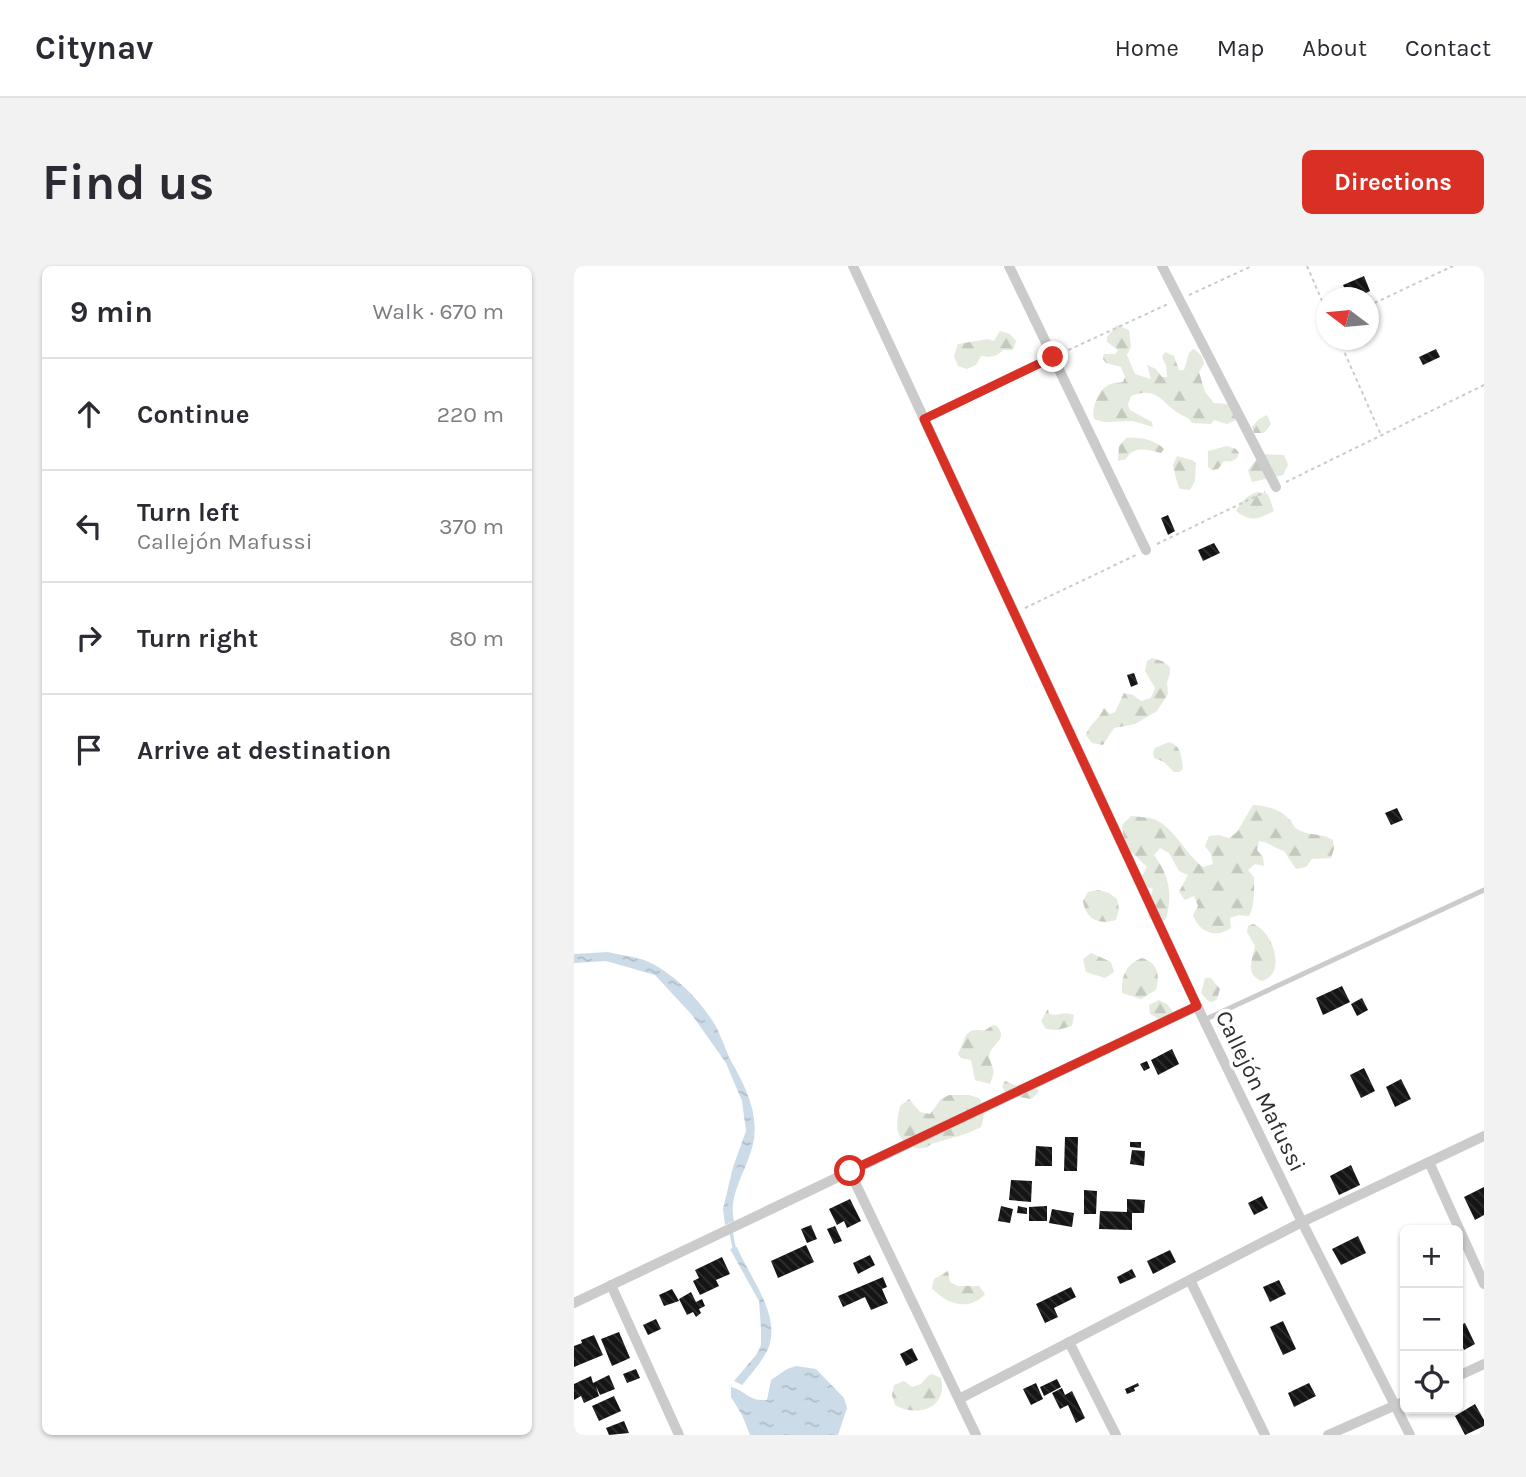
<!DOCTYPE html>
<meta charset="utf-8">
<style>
body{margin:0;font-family:Karla,sans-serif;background:#f2f2f3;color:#2b2b33}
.controls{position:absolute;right:21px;bottom:21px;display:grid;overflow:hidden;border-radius:10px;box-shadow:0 2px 5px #0004}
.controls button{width:63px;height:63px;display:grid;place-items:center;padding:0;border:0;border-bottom:2px solid #e1e1e2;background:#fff;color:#2b2b33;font:35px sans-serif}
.compass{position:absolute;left:742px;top:21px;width:63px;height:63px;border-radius:50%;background:#fff;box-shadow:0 2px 5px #0004;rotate:286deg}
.stop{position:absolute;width:21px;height:21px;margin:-16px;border:5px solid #d93025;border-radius:50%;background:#fff}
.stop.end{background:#d93025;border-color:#fff;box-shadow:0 2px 7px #0008}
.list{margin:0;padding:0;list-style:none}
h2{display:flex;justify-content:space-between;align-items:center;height:91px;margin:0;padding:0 28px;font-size:30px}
h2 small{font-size:23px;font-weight:400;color:#7c7c81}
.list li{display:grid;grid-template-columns:46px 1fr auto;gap:21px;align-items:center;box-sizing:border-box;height:112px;padding:0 28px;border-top:2px solid #e1e1e2}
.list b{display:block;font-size:26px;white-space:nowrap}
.list p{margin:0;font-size:23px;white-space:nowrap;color:#7c7c81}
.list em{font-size:23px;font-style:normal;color:#7c7c81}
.icon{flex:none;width:38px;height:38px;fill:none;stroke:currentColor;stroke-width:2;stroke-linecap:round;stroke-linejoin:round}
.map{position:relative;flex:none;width:910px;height:1169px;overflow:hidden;border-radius:10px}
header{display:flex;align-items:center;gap:42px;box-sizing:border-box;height:98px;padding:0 35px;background:#fff;border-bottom:2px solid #e1e1e2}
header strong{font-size:33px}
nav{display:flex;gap:38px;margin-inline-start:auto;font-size:24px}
.intro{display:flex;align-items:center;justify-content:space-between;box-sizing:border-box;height:168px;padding:0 42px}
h1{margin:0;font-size:49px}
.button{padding:18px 32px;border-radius:10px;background:#d93025;color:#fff;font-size:24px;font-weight:700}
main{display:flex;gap:42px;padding:0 42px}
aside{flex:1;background:#fff;border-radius:10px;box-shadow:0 2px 5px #0004}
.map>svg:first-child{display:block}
.forest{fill:url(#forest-firs)}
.water{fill:url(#water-ripples)}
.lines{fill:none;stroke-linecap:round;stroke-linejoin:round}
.stream{stroke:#cbdce8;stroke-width:3.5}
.building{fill:url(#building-back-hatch)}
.path{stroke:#cbcbcb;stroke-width:2;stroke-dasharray:3.5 3.5;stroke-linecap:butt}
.service{stroke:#cbcbcb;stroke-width:5}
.minor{stroke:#cbcbcb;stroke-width:10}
.route{stroke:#d93025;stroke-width:9}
.labels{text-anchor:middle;stroke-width:7;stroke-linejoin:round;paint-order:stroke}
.street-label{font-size:23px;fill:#2e2e2e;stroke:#fff}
</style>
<header>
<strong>Citynav</strong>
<nav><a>Home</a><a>Map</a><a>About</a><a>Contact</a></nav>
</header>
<div class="intro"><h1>Find us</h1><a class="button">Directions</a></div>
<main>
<aside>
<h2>9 min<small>Walk · 670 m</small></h2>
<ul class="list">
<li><svg class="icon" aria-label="ahead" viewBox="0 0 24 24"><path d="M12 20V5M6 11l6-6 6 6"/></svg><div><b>Continue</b></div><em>220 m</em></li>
<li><svg class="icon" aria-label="left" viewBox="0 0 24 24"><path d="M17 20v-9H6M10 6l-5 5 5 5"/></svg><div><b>Turn left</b><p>Callejón Mafussi</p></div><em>370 m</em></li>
<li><svg class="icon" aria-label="right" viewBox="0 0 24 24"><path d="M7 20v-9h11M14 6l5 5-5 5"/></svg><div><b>Turn right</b></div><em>80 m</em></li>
<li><svg class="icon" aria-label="arrive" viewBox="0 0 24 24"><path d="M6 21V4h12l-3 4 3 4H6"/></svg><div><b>Arrive at destination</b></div></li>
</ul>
</aside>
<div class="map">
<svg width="910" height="1169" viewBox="0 0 910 1169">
<defs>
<pattern id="forest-firs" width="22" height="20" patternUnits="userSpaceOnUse" patternTransform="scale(1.75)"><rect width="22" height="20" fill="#e4eadd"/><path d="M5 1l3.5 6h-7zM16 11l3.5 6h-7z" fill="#c4c9be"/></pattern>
<pattern id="water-ripples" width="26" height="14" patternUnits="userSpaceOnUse" patternTransform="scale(1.75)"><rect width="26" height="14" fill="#cbdce8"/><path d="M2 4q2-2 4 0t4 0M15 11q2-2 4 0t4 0" fill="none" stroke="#afbdc7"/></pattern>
<pattern id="building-back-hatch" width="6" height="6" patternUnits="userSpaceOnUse" patternTransform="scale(1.75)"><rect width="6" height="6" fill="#151515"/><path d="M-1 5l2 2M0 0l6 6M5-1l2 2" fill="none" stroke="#2f2f2f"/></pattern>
</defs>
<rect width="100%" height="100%" fill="#fff"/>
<g class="forest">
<path d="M543,59L555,64L557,81L553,89L561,108L577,113L573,99L582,103L588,111H593L592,100L588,91L591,86L600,90L605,104H610L615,87L619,83C626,87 629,90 630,98L625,106L631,126L640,137L655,138L662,154L653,158L640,154L637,158L618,157C614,150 610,151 604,147C587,136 583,120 557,130L554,139L556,144L578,156L579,161L559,155L530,156L520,153C517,142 525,121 537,118C541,116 545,117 549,116L551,111L547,101L532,97L529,93L530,88H541L544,84L533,76V71Z"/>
<path d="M426,65L436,68L442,75L439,84H429C423,91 416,91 407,90L402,99L393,103L384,100L380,90L384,78L414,73L420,75Z"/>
<polygon points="693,149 697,158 690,167 680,167 678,161 685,153"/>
<path d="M552,172C566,171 580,173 590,183L587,187C574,184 560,179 552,193L544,195L545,180Z"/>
<path d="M653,180L662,183L665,187C663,195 658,196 650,195L644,203L638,204L634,201V185Z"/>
<polygon points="687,188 710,189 714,199 709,209 678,216 674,204"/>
<path d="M603,190L618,194L622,197L621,215L616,224L606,223C602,216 601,206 599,199Z"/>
<path d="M684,226L694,228L700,245C683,253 678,257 662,245C668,235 673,229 684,226Z"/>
<path d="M578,392L588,395L596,401V407L593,417L594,428L583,445L561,458L540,462L529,479L518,477L512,469C515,458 526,453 530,442L536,448L541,446L550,427L559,429L567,435L577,432L581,422L571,405L573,395Z"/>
<path d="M595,476C608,480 607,491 609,503L605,506H600L590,496L580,492L579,486L581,482Z"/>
<path d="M679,539C691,539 707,544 715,553C720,558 720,563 727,565C738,570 748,567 759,574L760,583L757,592L738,593L732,601L722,603L710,585C700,582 695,576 685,575L683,584L689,591L690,600L681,598L674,604L680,611C680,624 681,639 675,650L665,649L656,652L657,662C641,673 625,666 619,649L624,640L620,630L611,634L605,626L614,609L605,605L595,587L586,582L580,589C595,609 599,628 592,653L583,658L575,652L573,642L579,623L570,620L568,610L573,601L551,580L548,559L557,550C565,551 573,551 580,553C601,562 611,588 629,601L639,598L637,588L631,580L635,570L645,569L655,572L663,566Z"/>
<path d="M524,624L535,627L543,633L545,643L542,654C525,659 512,654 509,635L514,626Z"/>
<path d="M679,658C698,664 714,707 688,715C671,709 678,694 681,680L673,666L674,660Z"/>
<polygon points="517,687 537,696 540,706 531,712 512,706 509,693"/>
<path d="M568,692C584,697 586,709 582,724L567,733L548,727C547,710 552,698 568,692Z"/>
<polygon points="631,712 637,712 646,723 643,733 639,736 634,735 627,727"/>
<polygon points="585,734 593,738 600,747 585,753 576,748 575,739"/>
<path d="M474,743L475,748C484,751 490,744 500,749L498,760L483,764L472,763L467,755Z"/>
<path d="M419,759L423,760C433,772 422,776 416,786L415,791L420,806L416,818L401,814L397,794L387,792L384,788C392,773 390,760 410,765Z"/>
<polygon points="431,815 440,819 463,822 465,826 457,833 432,829 428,820"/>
<path d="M375,829H395L405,832C411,842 411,849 407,861C392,869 377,872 360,877C357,878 354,881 350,882C345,883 339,882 335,879C319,870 323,854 326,840L335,833L346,846L356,848L367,833Z"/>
<path d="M374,1005L376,1016L384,1020H405L411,1028C395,1046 372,1038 358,1022L360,1013Z"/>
<path d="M358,1108L367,1112C374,1142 344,1152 321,1139L318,1129L320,1119L330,1115L338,1121L347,1118L354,1110Z"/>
</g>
<g class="water">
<path d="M34,686C45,689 59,690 70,694C96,704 123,731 138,754C146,766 150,780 156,793C170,818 184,844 180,873C176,900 153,928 160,955L151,959L149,943L159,901L172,865L168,835L152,797L118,749L81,709L32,695L0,697V688Z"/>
<path d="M163,981C175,1011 208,1049 194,1083C188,1096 177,1108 168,1119L160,1115L182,1089L187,1079V1063L185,1035L156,983Z"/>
<path d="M222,1100L242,1103L270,1132L273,1142L264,1169H176L168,1149L157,1131V1121C173,1125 173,1135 193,1134L197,1114L213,1103Z"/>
</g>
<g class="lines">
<polyline class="stream" points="157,966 161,986"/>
</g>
<g class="building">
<polygon points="790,10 796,25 782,32 775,32 769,19"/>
<polygon points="862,83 866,91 849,99 845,91"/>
<polygon points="594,249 601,265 594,269 587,252"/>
<polygon points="640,277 646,287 629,295 624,284"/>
<polygon points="560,407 564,418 557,421 553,409"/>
<polygon points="823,542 829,554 817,559 811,547"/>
<polygon points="768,720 776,736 749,749 742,732"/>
<polygon points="788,732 794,744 783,750 777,738"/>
<polygon points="598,783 605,798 584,809 577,794"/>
<polygon points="573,795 576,802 570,805 566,798"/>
<polygon points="790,802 801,825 787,832 776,809"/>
<polygon points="827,813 837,833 821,841 812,821"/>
<polygon points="491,871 504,871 503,905 490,905"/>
<polygon points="556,876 567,876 567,882 556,881"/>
<polygon points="462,880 478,881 478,900 461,900"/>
<polygon points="558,884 571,885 570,900 556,898"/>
<polygon points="777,899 786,919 765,929 756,910"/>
<polygon points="437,914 458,915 457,936 435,934"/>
<polygon points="910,921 910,949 901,954 890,931"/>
<polygon points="510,924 523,925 522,948 510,948"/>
<polygon points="688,930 694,942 680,949 674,937"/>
<polygon points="276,933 287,955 273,962 270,955 263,959 255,943"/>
<polygon points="553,933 571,934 570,947 558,947 558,964 525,963 526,945 553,946"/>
<polygon points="427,940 439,943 436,957 424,955"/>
<polygon points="444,940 453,942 453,948 443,947"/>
<polygon points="473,940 473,955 455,955 455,941"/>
<polygon points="478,943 500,947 498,961 475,957"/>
<polygon points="237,959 243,973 233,977 227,963"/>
<polygon points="261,960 268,975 260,978 253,963"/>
<polygon points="784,970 792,987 767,999 758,983"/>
<polygon points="232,979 240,996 204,1012 197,995"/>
<polygon points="596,984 602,996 579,1008 573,995"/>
<polygon points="296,989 301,999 284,1008 279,997"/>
<polygon points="148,991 156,1008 142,1014 145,1020 126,1029 119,1015 125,1012 121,1004"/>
<polygon points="558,1003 562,1011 546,1018 543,1011"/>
<polygon points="309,1011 313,1021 308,1023 314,1037 297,1044 291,1031 269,1041 264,1030"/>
<polygon points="705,1014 712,1028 696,1036 689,1021"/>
<polygon points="497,1021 502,1031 480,1042 484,1051 471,1057 462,1038"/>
<polygon points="98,1023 105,1035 90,1040 85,1029"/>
<polygon points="117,1026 122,1036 128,1033 131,1040 125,1043 127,1047 122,1051 119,1046 113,1049 105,1033"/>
<polygon points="82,1053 87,1063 74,1069 69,1059"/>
<polygon points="709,1055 722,1083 709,1089 696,1061"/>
<polygon points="891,1057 901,1078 890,1084 884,1070 884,1060"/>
<polygon points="45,1066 56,1092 38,1100 27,1073"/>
<polygon points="20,1069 29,1089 0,1101 0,1080 8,1077 7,1074"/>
<polygon points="338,1082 344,1094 332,1100 326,1088"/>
<polygon points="62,1103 66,1112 53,1117 49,1108"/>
<polygon points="35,1109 41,1123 26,1129 22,1120 25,1130 10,1137 7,1130 0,1134 0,1118 17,1110 19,1117"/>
<polygon points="483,1113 487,1121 470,1130 466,1121"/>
<polygon points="462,1117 469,1133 457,1139 449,1123"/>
<polygon points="564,1117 565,1120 560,1122 561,1125 553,1128 551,1123"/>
<polygon points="735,1117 742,1130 720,1141 714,1127"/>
<polygon points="488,1122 491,1129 498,1125 511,1152 502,1157 494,1139 486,1143 478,1127"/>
<polygon points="40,1130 47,1145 25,1155 18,1140"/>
<polygon points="901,1138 910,1154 910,1160 891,1169 881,1150"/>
<polygon points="50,1155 55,1167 35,1169 32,1162"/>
</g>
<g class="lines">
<g class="path">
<polyline points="733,0 752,44"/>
<polyline points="615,29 678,0"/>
<polyline points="794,40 879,0"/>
<polyline points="765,74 807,169"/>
<polyline points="488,87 594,38"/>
<polyline points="362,147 467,97"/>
<polyline points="712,216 910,119"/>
<polyline points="583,278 691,226"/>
<polyline points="451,342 562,289"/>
</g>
<polyline class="service" points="630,754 910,624"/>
<g class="minor">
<polyline points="279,0 623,740 728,956 836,1169"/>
<polyline points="435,0 572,284"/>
<polyline points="588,0 702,221"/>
<polyline points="855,896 910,1018"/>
<polyline points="276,906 402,1169"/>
<polyline points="616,1014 691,1169"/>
<polyline points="37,1019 105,1169"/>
<polyline points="0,1037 623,740"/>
<polyline points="495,1076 542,1169"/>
<polyline points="884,1110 910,1098"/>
<polyline points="385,1133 728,956 910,870"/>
<polyline points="754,1169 831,1135"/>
</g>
</g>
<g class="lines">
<polyline class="route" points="276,905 623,740 350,153 479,91"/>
</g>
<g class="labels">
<g class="street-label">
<text transform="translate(687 825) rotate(64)" y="8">Callejón Mafussi</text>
</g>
</g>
</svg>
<div class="controls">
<button>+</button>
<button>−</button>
<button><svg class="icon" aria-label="locate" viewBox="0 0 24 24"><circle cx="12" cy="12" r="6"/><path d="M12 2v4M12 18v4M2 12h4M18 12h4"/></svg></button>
</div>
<svg class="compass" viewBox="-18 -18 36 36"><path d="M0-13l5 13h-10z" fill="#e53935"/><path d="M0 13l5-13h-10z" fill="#7c7c81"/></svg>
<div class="stop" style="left:276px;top:905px"></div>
<div class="stop end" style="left:479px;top:91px"></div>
</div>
</main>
